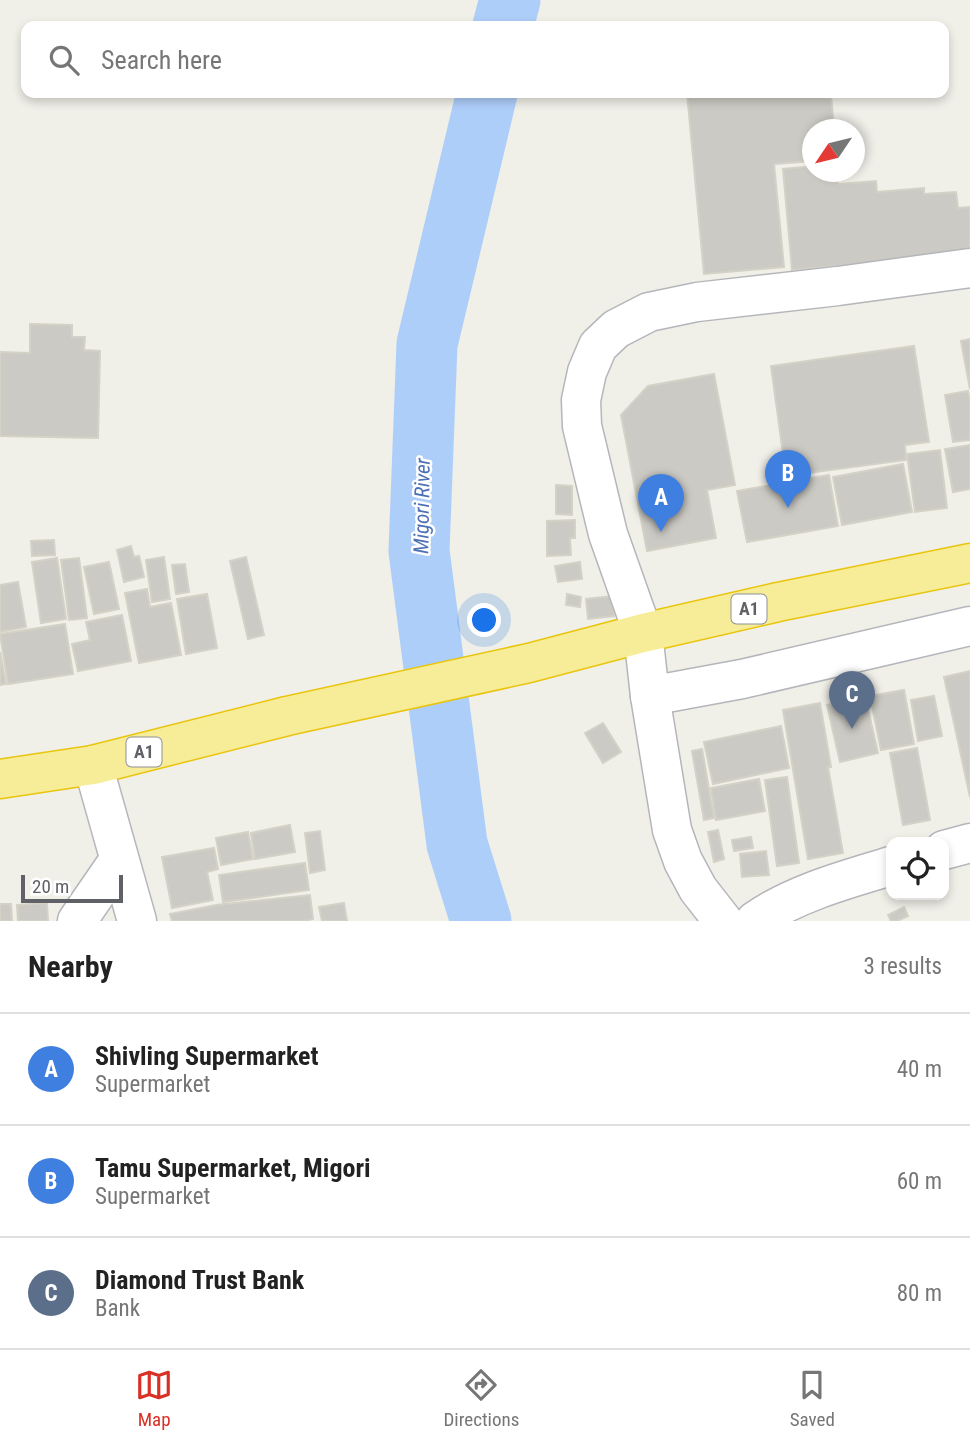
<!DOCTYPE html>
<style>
body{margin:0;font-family:"Roboto Condensed",sans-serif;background:#f6f6f6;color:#222}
.controls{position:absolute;right:21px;bottom:21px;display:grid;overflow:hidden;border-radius:14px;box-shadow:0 4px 10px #0003}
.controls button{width:63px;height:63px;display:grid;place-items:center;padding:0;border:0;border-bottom:2px solid #e0e0e0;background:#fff;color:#222;font:35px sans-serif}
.compass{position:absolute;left:802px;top:119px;width:63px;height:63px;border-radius:50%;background:#fff;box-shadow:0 4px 10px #0003;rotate:235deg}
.scale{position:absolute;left:21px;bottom:18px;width:102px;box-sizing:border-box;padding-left:7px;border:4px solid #5f6167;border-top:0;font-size:19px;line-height:24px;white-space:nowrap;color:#5f6167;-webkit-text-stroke:5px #fff;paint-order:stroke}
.you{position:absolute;left:485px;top:621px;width:24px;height:24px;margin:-18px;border:5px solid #fff;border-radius:50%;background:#1a73e8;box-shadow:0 0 0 10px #1a73e833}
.badge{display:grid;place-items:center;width:46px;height:46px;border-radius:50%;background:#d93025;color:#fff;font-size:23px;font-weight:700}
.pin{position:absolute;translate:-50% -58px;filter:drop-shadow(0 2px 4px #0008)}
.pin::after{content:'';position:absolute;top:37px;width:24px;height:21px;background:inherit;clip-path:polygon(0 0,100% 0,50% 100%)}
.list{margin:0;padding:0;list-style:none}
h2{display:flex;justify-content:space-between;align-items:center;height:91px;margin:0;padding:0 28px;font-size:30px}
h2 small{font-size:23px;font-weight:400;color:#767676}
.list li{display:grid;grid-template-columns:46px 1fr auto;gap:21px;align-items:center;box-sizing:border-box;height:112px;padding:0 28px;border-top:2px solid #e0e0e0}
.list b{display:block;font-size:26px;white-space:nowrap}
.list p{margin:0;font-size:23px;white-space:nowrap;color:#767676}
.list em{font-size:23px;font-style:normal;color:#767676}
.icon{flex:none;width:38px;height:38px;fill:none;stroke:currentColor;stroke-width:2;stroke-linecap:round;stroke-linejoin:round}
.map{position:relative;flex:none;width:970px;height:921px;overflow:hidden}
.search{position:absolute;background:#fff;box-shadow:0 4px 10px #0003;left:21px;right:21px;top:21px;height:77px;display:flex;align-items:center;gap:18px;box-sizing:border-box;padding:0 24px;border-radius:14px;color:#767676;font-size:26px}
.sheet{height:427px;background:#fff}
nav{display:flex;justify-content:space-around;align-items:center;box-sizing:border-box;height:98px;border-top:2px solid #e0e0e0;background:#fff;font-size:19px;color:#767676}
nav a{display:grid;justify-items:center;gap:4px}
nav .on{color:#d93025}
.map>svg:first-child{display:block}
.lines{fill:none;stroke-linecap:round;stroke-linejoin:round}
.river{stroke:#aecefa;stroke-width:61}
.building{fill:#cccac4;stroke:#d4d2c6;stroke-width:2}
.minor-casing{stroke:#b5b6bb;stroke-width:41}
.highway-casing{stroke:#e9c50e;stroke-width:41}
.minor{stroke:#fff;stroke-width:38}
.highway{stroke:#f7ec98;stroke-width:38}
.labels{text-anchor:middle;stroke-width:5;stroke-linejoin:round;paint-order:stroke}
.shield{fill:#fff;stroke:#8f9095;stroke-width:2}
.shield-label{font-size:18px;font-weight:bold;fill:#5f6167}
.water-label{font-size:21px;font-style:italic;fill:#4d71b5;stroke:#fff}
</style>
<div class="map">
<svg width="970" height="921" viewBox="0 0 970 921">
<rect width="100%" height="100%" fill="#f0efe8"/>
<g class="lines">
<g class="river">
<polyline points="503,26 510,0"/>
<polyline points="481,921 457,844 419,551 427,344 487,93"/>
</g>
</g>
<g class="building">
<polygon points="687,93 812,93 812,96 831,95 834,130 813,130 813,161 774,164 784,267 704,274"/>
<polygon points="813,166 813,172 837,172 838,184 876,181 877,192 924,188 924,194 956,192 958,208 970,207 970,254 792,270 783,169"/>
<polygon points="30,324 72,325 72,337 85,337 84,350 100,351 98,438 0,436 0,352 30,353"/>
<polygon points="970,339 970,389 961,341"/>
<polygon points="914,346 929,442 905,445 906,460 786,476 771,366"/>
<polygon points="714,374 735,485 707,490 716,538 647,551 621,415 648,386"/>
<polygon points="968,391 970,400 970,440 953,442 945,395"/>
<polygon points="970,445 970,489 953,492 945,449"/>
<polygon points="940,450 947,508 915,512 907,454"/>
<polygon points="903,464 912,512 842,525 833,477"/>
<polygon points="829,475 838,526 747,542 737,491"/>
<polygon points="556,485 572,486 572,515 556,514"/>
<polygon points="575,520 575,538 570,538 571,555 547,556 547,521"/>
<polygon points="54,540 55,555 32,556 31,541"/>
<polygon points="131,546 134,557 139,556 144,577 124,582 117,550"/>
<polygon points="164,557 170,599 152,602 146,560"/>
<polygon points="246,557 264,635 248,639 230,561"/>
<polygon points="57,558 66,619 41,623 32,562"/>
<polygon points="79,558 87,618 69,620 61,560"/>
<polygon points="109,562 119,609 94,614 84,567"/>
<polygon points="580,562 582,579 558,582 555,566"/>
<polygon points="185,564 189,592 176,594 172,565"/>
<polygon points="18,582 26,627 0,632 0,585"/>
<polygon points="147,589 150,607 171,603 181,655 139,663 125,593"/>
<polygon points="207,594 217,648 186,654 177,599"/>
<polygon points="567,594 581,597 580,607 566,605"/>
<polygon points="612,596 614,616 588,619 586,599"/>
<polygon points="122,615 131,661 78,671 72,644 90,640 86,622"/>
<polygon points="65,624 73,674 8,684 0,634"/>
<polygon points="0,652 6,684 0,685"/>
<polygon points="970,671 970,797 944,677"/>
<polygon points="904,690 914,744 881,750 870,696"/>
<polygon points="865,696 878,753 840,762 827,705"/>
<polygon points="934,696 942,736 918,741 911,700"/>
<polygon points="820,703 831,767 828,767 843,853 808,859 783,710"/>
<polygon points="603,723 621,752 603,763 585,733"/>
<polygon points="781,726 789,768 713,784 704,742"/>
<polygon points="917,748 930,820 903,825 890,753"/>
<polygon points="702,749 714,818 704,820 692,751"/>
<polygon points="787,777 799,863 777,866 765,780"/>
<polygon points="759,779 765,811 716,820 711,788"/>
<polygon points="290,825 295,852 255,859 251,833"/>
<polygon points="718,830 724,859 714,862 708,832"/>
<polygon points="320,831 325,870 310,873 305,833"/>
<polygon points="248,832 253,859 221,865 216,838"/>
<polygon points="751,837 753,848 734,851 732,840"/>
<polygon points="214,848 218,869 207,872 213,900 172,908 162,857"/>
<polygon points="766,851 769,875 742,877 740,854"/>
<polygon points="305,863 309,890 223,902 219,875"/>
<polygon points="310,895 313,919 304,921 172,921 170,914 216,905"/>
<polygon points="47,903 48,921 18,921 17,905"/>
<polygon points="344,903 347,921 322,921 319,907"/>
<polygon points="0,904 11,904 12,921 0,921"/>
<polygon points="904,907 908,916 897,921 891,921 888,915"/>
</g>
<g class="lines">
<g class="minor-casing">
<g id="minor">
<polyline points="650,696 742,679 970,626"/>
<polyline points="93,765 137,921"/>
<polyline points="944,850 970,843"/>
<polyline points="77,921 119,860"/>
<polyline points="723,921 698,889 683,861 672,830 650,696 643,633 608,534 582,426 581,400 587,372 598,346 616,329 649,312 697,302 838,286 970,268"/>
<path d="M755,921C793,894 847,879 891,866"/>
</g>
</g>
<g class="highway-casing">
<polyline id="highway" points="0,779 93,765 287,716 529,663 643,633 778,602 970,563"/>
</g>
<use href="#minor" class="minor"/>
<use href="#highway" class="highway"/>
</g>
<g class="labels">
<g class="shield">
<rect x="731.5" y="594.5" width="35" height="29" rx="5"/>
<rect x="126.5" y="737.5" width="35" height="29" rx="5"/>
</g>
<g class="shield-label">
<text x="749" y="615">A1</text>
<text x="144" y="758">A1</text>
</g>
<g class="water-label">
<text transform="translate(422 506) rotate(-89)" y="7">Migori River</text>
</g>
</g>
</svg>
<div class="controls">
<button><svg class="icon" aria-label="locate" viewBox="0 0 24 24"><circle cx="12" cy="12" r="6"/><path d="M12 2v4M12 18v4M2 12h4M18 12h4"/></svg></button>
</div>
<svg class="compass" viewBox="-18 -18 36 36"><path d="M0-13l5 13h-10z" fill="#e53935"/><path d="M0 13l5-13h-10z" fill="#767676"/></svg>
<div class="scale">20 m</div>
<div class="you"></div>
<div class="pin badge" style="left:661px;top:532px;background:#3f7fe0">A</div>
<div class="pin badge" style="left:788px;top:508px;background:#3f7fe0">B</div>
<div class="pin badge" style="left:852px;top:729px;background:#5c6f8a">C</div>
<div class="search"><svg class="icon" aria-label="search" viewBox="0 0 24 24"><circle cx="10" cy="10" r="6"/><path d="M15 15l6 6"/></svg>Search here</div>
</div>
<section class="sheet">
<h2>Nearby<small>3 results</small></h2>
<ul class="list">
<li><span class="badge" style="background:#3f7fe0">A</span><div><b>Shivling Supermarket</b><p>Supermarket</p></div><em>40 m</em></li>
<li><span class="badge" style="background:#3f7fe0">B</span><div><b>Tamu Supermarket, Migori</b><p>Supermarket</p></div><em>60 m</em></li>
<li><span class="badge" style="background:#5c6f8a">C</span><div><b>Diamond Trust Bank</b><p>Bank</p></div><em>80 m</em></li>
</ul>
</section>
<nav>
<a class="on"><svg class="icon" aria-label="map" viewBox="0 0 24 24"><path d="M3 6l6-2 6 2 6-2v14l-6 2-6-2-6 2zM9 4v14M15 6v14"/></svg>Map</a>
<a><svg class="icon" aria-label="directions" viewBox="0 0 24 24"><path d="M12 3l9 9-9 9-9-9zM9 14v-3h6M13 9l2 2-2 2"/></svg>Directions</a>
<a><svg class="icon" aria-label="saved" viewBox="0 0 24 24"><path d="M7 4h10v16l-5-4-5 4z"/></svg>Saved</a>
</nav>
